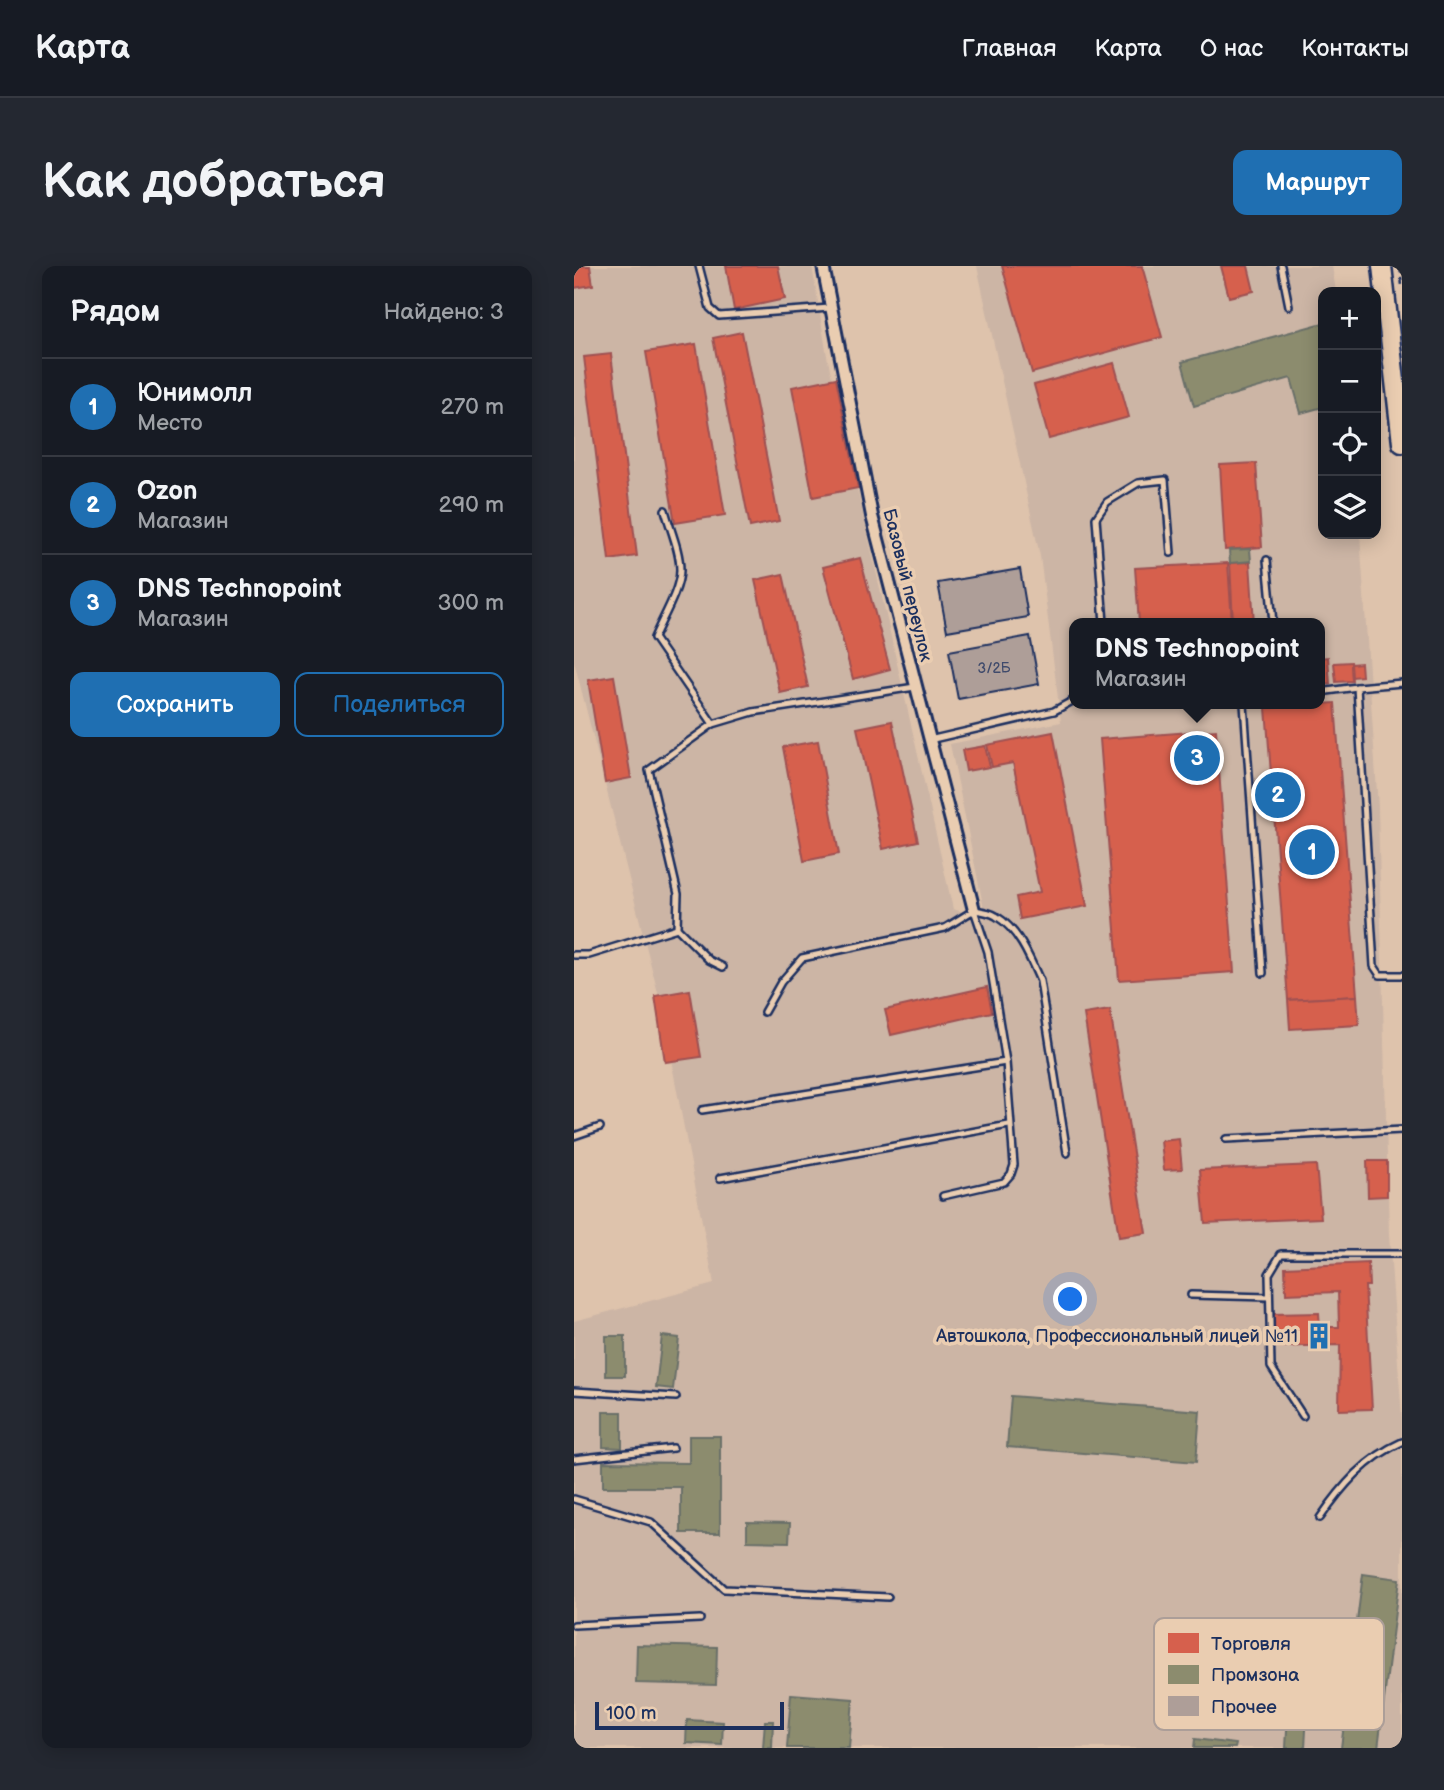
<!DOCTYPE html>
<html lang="ru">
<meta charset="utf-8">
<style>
body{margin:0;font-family:"Balsamiq Sans",sans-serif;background:#242831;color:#f1f3f6}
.controls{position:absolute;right:21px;top:21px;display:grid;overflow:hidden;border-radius:14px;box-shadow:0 4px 18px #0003}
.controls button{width:63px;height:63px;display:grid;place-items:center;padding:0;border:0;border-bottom:2px solid #363941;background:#171b24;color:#f1f3f6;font:35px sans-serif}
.scale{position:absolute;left:21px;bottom:18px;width:189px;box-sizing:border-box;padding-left:7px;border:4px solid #1b2f5e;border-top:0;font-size:19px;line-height:24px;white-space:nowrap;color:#1b2f5e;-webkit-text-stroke:5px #eacdb1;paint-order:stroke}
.you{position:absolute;left:497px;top:1034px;width:24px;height:24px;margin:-18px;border:5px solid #fff;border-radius:50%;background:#1a73e8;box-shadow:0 0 0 10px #1a73e833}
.badge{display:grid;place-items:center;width:46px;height:46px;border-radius:50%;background:#1f6fb2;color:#fff;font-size:23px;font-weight:700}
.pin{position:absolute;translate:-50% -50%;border:4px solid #fff;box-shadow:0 2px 7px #0006}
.popup{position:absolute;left:495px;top:352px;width:256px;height:91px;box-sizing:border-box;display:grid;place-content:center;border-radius:14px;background:#171b24;filter:drop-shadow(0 2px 5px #0005);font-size:23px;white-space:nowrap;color:#9ea1a6}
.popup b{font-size:26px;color:#f1f3f6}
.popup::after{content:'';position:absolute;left:50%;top:100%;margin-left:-14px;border:14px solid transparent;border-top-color:#171b24}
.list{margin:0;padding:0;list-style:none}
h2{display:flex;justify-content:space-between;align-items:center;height:91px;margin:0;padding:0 28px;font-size:30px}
h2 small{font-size:23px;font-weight:400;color:#9ea1a6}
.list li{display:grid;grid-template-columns:46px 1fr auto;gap:21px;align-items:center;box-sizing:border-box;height:98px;padding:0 28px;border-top:2px solid #363941}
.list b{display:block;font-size:26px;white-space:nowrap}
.list p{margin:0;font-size:23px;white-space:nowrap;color:#9ea1a6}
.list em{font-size:23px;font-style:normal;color:#9ea1a6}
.actions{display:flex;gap:14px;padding:21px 28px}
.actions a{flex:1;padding:16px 0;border:2px solid #1f6fb2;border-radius:14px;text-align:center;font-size:24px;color:#1f6fb2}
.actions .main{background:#1f6fb2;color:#fff}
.icon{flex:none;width:38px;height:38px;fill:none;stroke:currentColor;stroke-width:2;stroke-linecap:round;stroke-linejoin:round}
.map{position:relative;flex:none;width:828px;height:1482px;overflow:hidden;border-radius:14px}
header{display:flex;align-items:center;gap:42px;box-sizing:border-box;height:98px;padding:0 35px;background:#171b24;border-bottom:2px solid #363941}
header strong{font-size:33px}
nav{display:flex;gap:38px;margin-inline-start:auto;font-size:24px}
.intro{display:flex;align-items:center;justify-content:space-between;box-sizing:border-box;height:168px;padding:0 42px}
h1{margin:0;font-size:49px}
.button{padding:18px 32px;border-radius:14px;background:#1f6fb2;color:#fff;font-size:24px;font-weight:700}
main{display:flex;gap:42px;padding:0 42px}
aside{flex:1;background:#171b24;border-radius:14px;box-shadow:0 4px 18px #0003}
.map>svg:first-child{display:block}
.built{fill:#ccb5a5;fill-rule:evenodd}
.shops{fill:#d6604d;stroke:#9e5152;stroke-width:2}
.industry{fill:#8c8c6e;stroke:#6a7069;stroke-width:2}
.building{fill:#ae9e98;stroke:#1b2f5e;stroke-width:2}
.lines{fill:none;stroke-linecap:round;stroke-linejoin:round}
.service-casing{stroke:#1b2f5e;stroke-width:10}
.minor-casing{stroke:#1b2f5e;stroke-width:16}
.primary-casing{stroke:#1b2f5e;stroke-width:23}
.path{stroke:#1b2f5e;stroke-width:2.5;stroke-dasharray:7 5;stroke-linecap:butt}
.service{stroke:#eacdb1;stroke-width:5}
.minor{stroke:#eacdb1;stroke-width:10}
.primary{stroke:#eacdb1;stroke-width:18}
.labels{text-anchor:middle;stroke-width:7;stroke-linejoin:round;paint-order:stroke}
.number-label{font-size:14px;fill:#404b6c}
.street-label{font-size:18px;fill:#1b2f5e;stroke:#eacdb1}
.poi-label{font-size:18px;fill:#1b2f5e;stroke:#eacdb1;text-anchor:end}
.key{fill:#eacdb1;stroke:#ac9e98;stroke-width:2}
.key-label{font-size:19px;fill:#1b2f5e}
</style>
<header>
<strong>Карта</strong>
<nav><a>Главная</a><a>Карта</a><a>О нас</a><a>Контакты</a></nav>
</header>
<div class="intro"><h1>Как добраться</h1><a class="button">Маршрут</a></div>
<main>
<aside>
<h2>Рядом<small>Найдено: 3</small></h2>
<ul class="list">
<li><span class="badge">1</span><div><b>Юнимолл</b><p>Место</p></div><em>270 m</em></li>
<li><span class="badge">2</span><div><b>Ozon</b><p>Магазин</p></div><em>290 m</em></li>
<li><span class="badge">3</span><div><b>DNS Technopoint</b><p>Магазин</p></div><em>300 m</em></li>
</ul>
<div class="actions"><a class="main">Сохранить</a><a>Поделиться</a></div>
</aside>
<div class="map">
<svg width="828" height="1482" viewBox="0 0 828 1482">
<rect width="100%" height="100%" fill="#dec3ac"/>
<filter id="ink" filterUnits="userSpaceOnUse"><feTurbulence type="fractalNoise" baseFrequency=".0143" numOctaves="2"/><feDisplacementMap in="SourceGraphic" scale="14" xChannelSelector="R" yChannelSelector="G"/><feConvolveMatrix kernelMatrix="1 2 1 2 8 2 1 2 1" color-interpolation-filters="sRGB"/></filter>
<g filter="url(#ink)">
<path class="built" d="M0,0H238L253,90L379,643L412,653L376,478L487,456L466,290L403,0H758L762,26H749V268H786L804,542L815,969L828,1153V1482H0V1055L140,1018L85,731L0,395ZM500,357H746V438H500Z"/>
<g class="shops">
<polygon points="0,0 16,0 19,19 0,22"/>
<polygon points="152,0 204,0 211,33 160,44"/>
<polygon points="428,0 568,0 588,71 458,107"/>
<polygon points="647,0 674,0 680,25 655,31"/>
<polygon points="168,66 205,255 176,261 139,72"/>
<polygon points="122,78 151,249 101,257 72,86"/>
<polygon points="37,88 63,290 35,294 10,91"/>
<polygon points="540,97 555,151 475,173 460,119"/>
<polygon points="262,112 284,222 239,231 218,121"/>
<polygon points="682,197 688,281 651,284 646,199"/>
<polygon points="286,292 316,403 279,413 249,301"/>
<polygon points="676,296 680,357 659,357 656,297"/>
<polygon points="654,297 658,357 565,357 561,302"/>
<polygon points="209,308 234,421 206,427 181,314"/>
<polygon points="754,391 756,418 746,419 746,392"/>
<polygon points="777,396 778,415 762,416 760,397"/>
<polygon points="787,397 788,410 778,411 777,398"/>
<polygon points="40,410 57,512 31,517 14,414"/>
<polygon points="761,437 783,730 714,734 692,442"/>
<polygon points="318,455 344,575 309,583 283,462"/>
<polygon points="642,464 660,706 545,714 526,473"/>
<polygon points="479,466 513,640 446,653 442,631 466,626 439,497 418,501 413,479"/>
<polygon points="244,475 265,588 230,595 209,481"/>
<polygon points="411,480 416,501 392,505 388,484"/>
<polygon points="413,721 418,746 317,769 311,744"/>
<polygon points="116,724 127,791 91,796 81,730"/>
<polygon points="783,730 785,759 716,763 714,734"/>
<polygon points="536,744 572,967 545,971 510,748"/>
<polygon points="605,873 608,903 590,904 587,875"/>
<polygon points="793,895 813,895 813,930 794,931"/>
<polygon points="742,899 747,952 631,957 626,904"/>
<polygon points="794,997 795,1020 791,1020 798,1143 765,1144 766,1079 698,1081 697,1048 745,1047 746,1061 765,1061 764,1026 712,1028 711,1001"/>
</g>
<g class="industry">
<polygon points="749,57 749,141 727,147 717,112 620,140 608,96"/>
<polygon points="676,283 677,295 656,297 655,284"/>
<rect x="32" y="1070" width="19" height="40"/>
<polygon points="88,1070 105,1072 99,1123 82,1121"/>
<polygon points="437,1130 626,1145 622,1196 433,1181"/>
<polygon points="29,1146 48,1146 48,1182 29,1181"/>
<polygon points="115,1170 146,1170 146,1267 107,1267 107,1221 29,1221 29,1196 115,1197"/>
<polygon points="173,1256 216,1257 215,1276 173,1275"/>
<polygon points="789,1308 825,1313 804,1482 767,1482"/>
<polygon points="63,1379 143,1381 142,1419 62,1417"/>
<polygon points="716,1409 735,1410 731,1482 712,1482"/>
<polygon points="217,1428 279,1433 275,1482 213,1482"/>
<polygon points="113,1454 149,1456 148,1479 112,1477"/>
<polygon points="191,1455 199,1455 198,1482 189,1482"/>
<polygon points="621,1473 662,1478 661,1482 620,1482"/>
</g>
<g class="building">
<polygon points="446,303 454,351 373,365 364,317"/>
<polygon points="456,370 465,418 384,433 375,385"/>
</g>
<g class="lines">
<g class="service-casing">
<g id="service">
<polyline points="125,0 136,42 145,50 256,42"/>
<polyline points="707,0 715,40"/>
<path d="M91,244C96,263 106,284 106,304C106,324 88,353 80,372L139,458L75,504L104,628L103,662L135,694L149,701"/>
<polyline points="693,294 699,357"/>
<polyline points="530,357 522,252 533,236 564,217 591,214 597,287"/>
<polyline points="828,417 783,421 800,700 806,709 828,709"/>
<polyline points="746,426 783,421"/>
<polyline points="670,438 689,707"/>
<polyline points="139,458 179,446 341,421"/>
<polyline points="355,474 480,445 500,434"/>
<polyline points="0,689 15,689 103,662"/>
<path d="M190,746L207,716L228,692L371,662L400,644C407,645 416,646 422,650C444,663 456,692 466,715L493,887"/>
<polyline points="128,844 432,796"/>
<polyline points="0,870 26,861"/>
<polyline points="652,873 828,864"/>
<polyline points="146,912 435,859"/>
<polyline points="369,930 430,916 437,908 440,899 432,796 414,686 400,644"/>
<polyline points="617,1029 695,1031"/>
<polyline points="0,1125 102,1131"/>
<polyline points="729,1150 697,1101 695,1008 707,988 828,988"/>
<polyline points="0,1193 99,1182"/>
<polyline points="0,1233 77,1256 150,1323 314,1331"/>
<path d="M746,1252C768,1220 792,1192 828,1176"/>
<polyline points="0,1359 126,1353"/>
</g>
</g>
<g class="minor-casing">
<polyline id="minor" points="249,0 298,250 400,644"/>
</g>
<g class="primary-casing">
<polyline id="primary" points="808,0 828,177"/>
</g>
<polyline class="path" points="826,0 828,20"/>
<use href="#service" class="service"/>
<use href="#minor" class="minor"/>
<use href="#primary" class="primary"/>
</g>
</g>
<defs>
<g id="building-bare" transform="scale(2.1)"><path d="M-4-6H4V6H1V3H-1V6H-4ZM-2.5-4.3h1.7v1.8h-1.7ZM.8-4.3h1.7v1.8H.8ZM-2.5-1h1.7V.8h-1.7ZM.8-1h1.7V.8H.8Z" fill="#1f6fb2" stroke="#eacdb1" stroke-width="2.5" paint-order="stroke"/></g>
</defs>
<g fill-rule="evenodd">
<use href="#building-bare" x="745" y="1070"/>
</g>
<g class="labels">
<g class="number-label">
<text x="420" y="407">3/2Б</text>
</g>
<g class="street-label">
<text transform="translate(334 319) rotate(76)" y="6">Базовый переулок</text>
</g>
<g class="poi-label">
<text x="724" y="1076">Автошкола, Профессиональный лицей №11</text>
</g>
</g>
<rect x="580" y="1352" width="230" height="112" rx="10" class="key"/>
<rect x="594" y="1367" width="31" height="20" fill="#d6604d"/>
<rect x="594" y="1399" width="31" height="19" fill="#8c8c6e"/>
<rect x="594" y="1430" width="31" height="20" fill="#ae9e98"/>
<g class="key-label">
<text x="637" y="1384">Торговля</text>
<text x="637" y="1415">Промзона</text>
<text x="637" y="1447">Прочее</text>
</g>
</svg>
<div class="controls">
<button>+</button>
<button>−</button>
<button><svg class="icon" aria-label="locate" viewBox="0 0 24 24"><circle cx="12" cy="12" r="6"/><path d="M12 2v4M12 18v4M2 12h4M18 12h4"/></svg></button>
<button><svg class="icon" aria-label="layers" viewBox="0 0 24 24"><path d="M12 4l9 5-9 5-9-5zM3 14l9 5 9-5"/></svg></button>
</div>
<div class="scale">100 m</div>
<div class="you"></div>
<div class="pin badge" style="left:738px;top:586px">1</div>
<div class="pin badge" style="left:704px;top:529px">2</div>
<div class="pin badge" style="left:623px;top:492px">3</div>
<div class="popup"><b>DNS Technopoint</b>Магазин</div>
</div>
</main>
